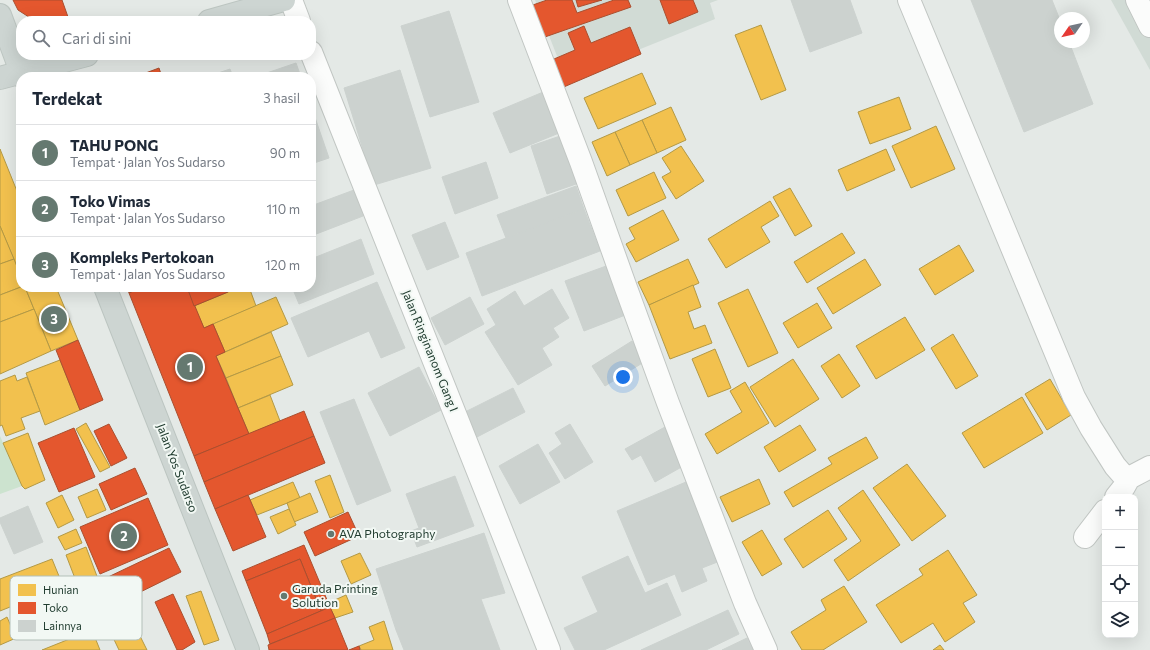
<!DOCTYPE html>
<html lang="id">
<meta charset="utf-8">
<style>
body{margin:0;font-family:Commissioner,sans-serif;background:#f2f2f3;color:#1f2937}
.controls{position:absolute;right:12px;bottom:12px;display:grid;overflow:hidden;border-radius:8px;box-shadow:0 4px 16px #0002}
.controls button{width:36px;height:36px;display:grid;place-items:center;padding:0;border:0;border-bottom:1px solid #e0e1e3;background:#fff;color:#1f2937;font:20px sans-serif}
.compass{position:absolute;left:1054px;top:12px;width:36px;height:36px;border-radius:50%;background:#fff;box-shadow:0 4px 16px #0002;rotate:236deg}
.you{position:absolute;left:623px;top:377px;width:14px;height:14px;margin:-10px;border:3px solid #fff;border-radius:50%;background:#1a73e8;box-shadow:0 0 0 6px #1a73e833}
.badge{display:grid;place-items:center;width:26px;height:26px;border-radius:50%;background:#657970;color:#fff;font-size:13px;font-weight:700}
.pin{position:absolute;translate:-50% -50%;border:2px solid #fff;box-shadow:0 1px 4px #0006}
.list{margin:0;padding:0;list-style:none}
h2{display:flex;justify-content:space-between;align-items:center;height:52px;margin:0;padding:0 16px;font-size:17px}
h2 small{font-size:13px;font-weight:400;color:#747a83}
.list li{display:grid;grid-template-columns:26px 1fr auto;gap:12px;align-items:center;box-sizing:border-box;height:56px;padding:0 16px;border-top:1px solid #e0e1e3}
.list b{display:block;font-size:15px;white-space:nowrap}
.list p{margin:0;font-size:13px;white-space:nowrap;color:#747a83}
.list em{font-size:13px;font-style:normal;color:#747a83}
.icon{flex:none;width:22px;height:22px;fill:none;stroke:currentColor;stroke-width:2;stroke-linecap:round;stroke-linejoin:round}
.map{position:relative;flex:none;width:1150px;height:650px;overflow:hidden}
.search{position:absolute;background:#fff;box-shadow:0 4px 16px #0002;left:16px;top:16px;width:300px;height:44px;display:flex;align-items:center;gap:10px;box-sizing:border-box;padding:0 14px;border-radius:16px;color:#747a83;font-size:15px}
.panel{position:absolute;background:#fff;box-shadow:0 4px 16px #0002;left:16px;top:72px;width:300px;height:220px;border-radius:16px}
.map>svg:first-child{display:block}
.built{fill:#d1dbd5}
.green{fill:#cce3cf}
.homes{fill:#f2c14e;stroke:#b39945}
.shops{fill:#e4572e;stroke:#aa4f2f}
.building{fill:#ccd2cf;stroke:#ccd2cf}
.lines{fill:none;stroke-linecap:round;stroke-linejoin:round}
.minor-casing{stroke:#c1c6c3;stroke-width:24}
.major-casing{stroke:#bcc5c1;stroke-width:24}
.minor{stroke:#fbfcfb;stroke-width:22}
.major{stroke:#cdd5d2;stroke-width:22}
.poi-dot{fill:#657970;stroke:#f2f8f4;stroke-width:1.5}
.labels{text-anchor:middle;stroke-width:4;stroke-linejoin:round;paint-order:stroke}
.street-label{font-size:12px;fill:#213d30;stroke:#f2f8f4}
.poi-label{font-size:12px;fill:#213d30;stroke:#f2f8f4;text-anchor:start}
.key{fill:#f2f8f4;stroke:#b3c0b9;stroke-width:1}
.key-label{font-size:11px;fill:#213d30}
</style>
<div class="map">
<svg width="1150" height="650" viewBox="0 0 1150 650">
<rect width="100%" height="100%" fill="#e4e9e6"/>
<g class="built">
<polygon points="535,0 718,0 710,3 715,19 566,79"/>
<polygon points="1111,0 1150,0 1150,70"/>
</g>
<polygon class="green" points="0,436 22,486 0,494"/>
<g class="homes">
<polygon points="761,25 786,90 761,100 735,35"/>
<polygon points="642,73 656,104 598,129 584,98"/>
<polygon points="899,97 911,129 870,144 858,112"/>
<polygon points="671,107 686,140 657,153 642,120"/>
<polygon points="642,120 657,153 630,165 615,132"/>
<polygon points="936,126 955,169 911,188 892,146"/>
<polygon points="615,132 630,165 607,176 592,142"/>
<polygon points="681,146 704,181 676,199 662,177 671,172 662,158"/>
<polygon points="0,149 21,201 21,277 0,226"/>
<polygon points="886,149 895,170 847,191 838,170"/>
<polygon points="654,172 666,198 628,216 616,190"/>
<polygon points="790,188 812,226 795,236 773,197"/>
<polygon points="770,201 779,216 761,227 770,242 726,268 708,239"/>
<polygon points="663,210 679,240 636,262 626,244 635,239 629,228"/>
<polygon points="0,226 14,259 0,264"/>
<polygon points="842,233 855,253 807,283 794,262"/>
<polygon points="959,245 974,271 935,295 919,269"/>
<polygon points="14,259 21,277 21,287 0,295 0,264"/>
<polygon points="688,259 699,283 649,305 638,282"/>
<polygon points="865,259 881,285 833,314 817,288"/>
<polygon points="693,285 701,307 688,312 694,329 705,325 712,343 670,359 649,305"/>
<polygon points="21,287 25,287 34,309 0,322 0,295"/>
<polygon points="25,287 56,287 78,340 51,351"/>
<polygon points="226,287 240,287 228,292"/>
<polygon points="240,287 249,287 256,306 204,328 194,306"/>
<polygon points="748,289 778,353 748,367 718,303"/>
<polygon points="276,297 288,324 225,352 213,324"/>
<polygon points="817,303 832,328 798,348 783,323"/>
<polygon points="34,309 51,351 0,374 0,322"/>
<polygon points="905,317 925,350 876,379 856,346"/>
<polygon points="271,332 281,356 226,378 216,356"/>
<polygon points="953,334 978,376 956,389 931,348"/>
<polygon points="715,349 731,388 708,397 692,359"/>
<polygon points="839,354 860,386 842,398 821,366"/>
<polygon points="281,356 293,385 238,408 226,378"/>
<polygon points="793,359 819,399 775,427 750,387"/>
<polygon points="60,360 80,410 45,425 26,373"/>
<polygon points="15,375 17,381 27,377 40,411 21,418 25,429 6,436 2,425 0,426 0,381"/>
<polygon points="1050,379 1071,415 1047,430 1025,394"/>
<polygon points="745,382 769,423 717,454 705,434 742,412 730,391"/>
<polygon points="270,395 280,421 249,434 238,408"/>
<polygon points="1022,397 1043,433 984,468 962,433"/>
<polygon points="86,423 110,467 100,472 76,429"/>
<polygon points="800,425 816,450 779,472 764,447"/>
<polygon points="28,433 45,480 25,489 22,486 3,443"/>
<polygon points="866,437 878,458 793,507 784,492 832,464 828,458"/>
<polygon points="907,464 946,516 912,541 873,488"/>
<polygon points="330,475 344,512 330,518 315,481"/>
<polygon points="759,479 770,504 732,522 720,497"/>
<polygon points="293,482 300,498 257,515 250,500"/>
<polygon points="97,489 106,510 87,518 78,497"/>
<polygon points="863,490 900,545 848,581 834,560 861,541 838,508"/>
<polygon points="310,493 318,512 294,522 287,503"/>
<polygon points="62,495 74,520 58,528 46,503"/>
<polygon points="289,509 296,525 278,534 270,517"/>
<polygon points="828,510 847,539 803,568 784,539"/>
<polygon points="76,529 82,543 65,550 58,537"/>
<polygon points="762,530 782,564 762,576 742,542"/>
<polygon points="86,547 101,587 81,594 66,555"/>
<polygon points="948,550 977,595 963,603 975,622 945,642 933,623 901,643 876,605 923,575 919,569"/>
<polygon points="360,553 371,575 351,584 341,561"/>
<polygon points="52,559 63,586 0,611 0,579"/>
<polygon points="844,586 867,622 823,650 802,650 791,632 826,610 821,600"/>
<polygon points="201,591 219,640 204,645 186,596"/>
<polygon points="346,595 353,612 335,618 328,603"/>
<polygon points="130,616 147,650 119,650 108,627"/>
<polygon points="7,617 16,638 0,645 0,621"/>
<polygon points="384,621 393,650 361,650 359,646 374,640 369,627"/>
<polygon points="92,630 100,650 42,650"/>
<polygon points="940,645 944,650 933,650"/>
</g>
<g class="shops">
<polygon points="13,0 62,0 68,17 58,21 35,21 18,10"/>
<polygon points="547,0 572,0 577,13 614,0 628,0 631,7 542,38 530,6"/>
<polygon points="576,0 602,0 578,7"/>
<polygon points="660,0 693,0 698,12 669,24"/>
<polygon points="584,26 591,43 630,27 641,54 559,89 547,62 575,50 568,33"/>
<polygon points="159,68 162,77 135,77"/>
<polygon points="127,287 143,287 129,293"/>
<polygon points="143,287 187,287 204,328 213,324 225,352 216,356 249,434 194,456 129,293"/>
<polygon points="187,287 226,287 228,292 194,306"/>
<polygon points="78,340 103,400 80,410 56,350"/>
<polygon points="304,411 314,436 204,482 194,456"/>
<polygon points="109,424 127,458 111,466 94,431"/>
<polygon points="74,428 95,477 59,492 38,443"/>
<polygon points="314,436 325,463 215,509 204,482"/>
<polygon points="135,468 147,494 111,510 99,484"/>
<polygon points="248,495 266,537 233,551 215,509"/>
<polygon points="148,498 168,545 100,574 80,527"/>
<polygon points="348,512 359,536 315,556 304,532"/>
<polygon points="304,545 330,607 321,611 300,559 246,581 242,571"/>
<polygon points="169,548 181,572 118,603 106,578"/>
<polygon points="300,559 321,611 267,634 246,581"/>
<polygon points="173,594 195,642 182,650 177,650 155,602"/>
<polygon points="330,607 335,618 270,644 267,634"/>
<polygon points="335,618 348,650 269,650 268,645"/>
<polygon points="359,646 360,650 349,650"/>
</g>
<g class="building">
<polygon points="791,0 850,0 862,33 810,52"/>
<polygon points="971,0 1052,0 1060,20 1060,42 1069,42 1093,104 1024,132"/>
<polygon points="449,11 479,102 430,117 401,26"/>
<polygon points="296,63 301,77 255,77"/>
<polygon points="230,69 233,77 206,77"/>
<polygon points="400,70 431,168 374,185 344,88"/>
<polygon points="548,90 564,131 510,153 493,113"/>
<polygon points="311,106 329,158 311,164"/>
<polygon points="566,134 582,182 547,194 531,146"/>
<polygon points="486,162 498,198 455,214 442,177"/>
<polygon points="576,186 584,209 506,238 497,215"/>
<polygon points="354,190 363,216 311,236 311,206"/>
<polygon points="584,209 600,251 482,296 466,253"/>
<polygon points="445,222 459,257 427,270 412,235"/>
<polygon points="361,239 374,274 299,304 292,287 311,287 311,259"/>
<polygon points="609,265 628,314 584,331 565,281"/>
<polygon points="377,282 405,348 381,358 369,331 308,357 291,318"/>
<polygon points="552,289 569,318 553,328 559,337 542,348 552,365 518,385 485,332 496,325 487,309 515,291 524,306"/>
<polygon points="470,297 484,324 445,345 431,318"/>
<polygon points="632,341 644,362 605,386 592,366"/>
<polygon points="419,367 441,410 390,436 368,393"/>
<polygon points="513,388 525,412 477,437 465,412"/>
<polygon points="354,399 391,491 357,505 320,412"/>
<polygon points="570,424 593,462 565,479 549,453 562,444 555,433"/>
<polygon points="665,427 685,465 655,482 641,455 632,460 625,449"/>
<polygon points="538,444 560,482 520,504 499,466"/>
<polygon points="455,476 474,526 417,547 411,531 419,528 406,494"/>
<polygon points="686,482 720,561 702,568 707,581 682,592 675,574 648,585 617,511"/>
<polygon points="28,506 43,542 14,554 0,522 0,518"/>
<polygon points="484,533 505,593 481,599 396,630 376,569"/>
<polygon points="628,556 645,593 667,583 681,615 604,650 575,650 564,628 598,612 582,577"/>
<polygon points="481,599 500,650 404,650 396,630"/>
<polygon points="728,610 739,634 706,650 641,650"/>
<polygon points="747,638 753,650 722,650"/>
</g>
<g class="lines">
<g class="minor-casing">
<g id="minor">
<polyline points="291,0 299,21"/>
<polyline points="519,0 581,162 626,288 668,403 745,603 766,650"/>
<polyline points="909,0 1074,397 1091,428 1115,466 1122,474 1129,478"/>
<polyline points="1137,0 1150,26"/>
<polyline points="311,52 549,650"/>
<polyline points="1116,497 1124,487 1129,478 1150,467"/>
<polyline points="1085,537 1105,511"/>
</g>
</g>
<g class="major-casing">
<g id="major">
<polyline points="0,15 23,77"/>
<polyline points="209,21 284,0"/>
<polyline points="0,78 87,55"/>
<polyline points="105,287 248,650"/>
</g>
</g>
<use href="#minor" class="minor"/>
<use href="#major" class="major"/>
</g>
<g class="poi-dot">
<circle cx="331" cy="534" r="4"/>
<circle cx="284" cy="596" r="4"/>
</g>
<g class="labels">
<g class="street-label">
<text transform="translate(430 351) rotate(68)" y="4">Jalan Ringinanom Gang I</text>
<text transform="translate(177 468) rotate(69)" y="4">Jalan Yos Sudarso</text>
</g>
<g class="poi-label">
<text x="339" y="538">AVA Photography</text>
<text x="292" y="593">Garuda Printing<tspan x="292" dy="14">Solution</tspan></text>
</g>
</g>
<rect x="10" y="576" width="132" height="64" rx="6" class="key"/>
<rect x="18" y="584" width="18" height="12" fill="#f2c14e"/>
<rect x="18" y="602" width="18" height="12" fill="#e4572e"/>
<rect x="18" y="620" width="18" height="12" fill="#ccd2cf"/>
<g class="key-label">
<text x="43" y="594">Hunian</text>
<text x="43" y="612">Toko</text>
<text x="43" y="630">Lainnya</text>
</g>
</svg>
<div class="controls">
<button>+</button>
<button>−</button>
<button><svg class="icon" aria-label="locate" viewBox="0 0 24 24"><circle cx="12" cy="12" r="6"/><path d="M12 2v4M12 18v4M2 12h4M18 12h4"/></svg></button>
<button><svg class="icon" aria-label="layers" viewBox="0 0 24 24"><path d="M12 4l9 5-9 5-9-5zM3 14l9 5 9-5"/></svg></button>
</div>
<svg class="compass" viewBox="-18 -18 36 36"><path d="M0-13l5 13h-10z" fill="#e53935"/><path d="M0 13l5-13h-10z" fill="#747a83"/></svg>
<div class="you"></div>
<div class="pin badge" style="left:190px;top:367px">1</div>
<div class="pin badge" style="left:124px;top:536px">2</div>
<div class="pin badge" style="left:54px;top:319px">3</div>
<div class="search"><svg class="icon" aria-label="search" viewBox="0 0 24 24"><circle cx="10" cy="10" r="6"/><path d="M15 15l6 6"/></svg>Cari di sini</div>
<section class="panel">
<h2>Terdekat<small>3 hasil</small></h2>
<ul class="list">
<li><span class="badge">1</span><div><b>TAHU PONG</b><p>Tempat · Jalan Yos Sudarso</p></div><em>90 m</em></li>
<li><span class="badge">2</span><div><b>Toko Vimas</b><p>Tempat · Jalan Yos Sudarso</p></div><em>110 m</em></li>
<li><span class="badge">3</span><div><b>Kompleks Pertokoan</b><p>Tempat · Jalan Yos Sudarso</p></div><em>120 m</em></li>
</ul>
</section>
</div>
